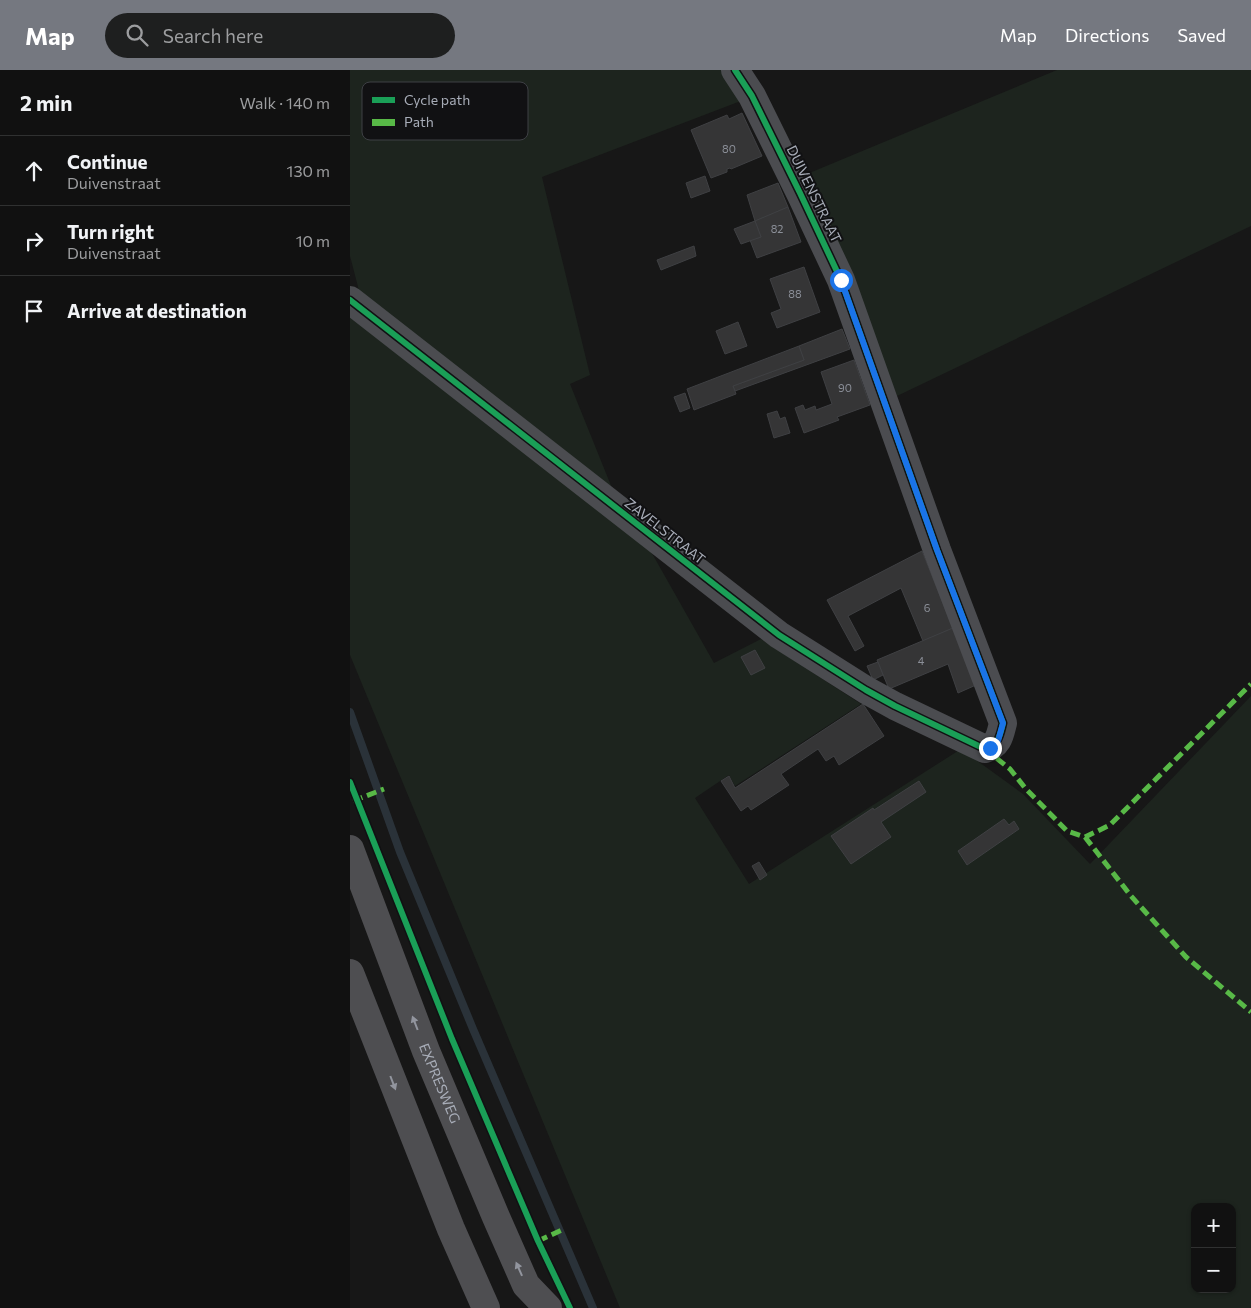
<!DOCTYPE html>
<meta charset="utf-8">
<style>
body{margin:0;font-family:Commissioner,sans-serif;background:#1e1f1f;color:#f1f3f6}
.controls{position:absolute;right:15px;bottom:15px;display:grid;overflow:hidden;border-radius:10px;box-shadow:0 1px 4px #0004}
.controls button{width:45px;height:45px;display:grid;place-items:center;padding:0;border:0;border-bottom:1px solid #303131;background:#111;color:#f1f3f6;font:25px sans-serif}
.stop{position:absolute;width:15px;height:15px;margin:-11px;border:4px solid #1a73e8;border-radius:50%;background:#fff}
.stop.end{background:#1a73e8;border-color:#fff;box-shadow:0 1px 5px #0008}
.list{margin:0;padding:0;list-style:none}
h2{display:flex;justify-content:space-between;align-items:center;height:65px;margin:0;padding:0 20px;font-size:21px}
h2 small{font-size:16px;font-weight:400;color:#9c9d9f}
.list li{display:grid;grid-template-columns:32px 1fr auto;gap:15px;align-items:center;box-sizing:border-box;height:70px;padding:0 20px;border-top:1px solid #303131}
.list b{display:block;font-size:19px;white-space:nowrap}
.list p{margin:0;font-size:16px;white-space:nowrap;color:#9c9d9f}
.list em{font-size:16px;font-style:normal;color:#9c9d9f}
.icon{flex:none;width:28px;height:28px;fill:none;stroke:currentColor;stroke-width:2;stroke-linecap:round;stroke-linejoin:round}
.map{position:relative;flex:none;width:901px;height:1238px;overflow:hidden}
header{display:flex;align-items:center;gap:30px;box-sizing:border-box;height:70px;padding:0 25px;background:#757880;color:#fff}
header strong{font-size:24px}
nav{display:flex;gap:28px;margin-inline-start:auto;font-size:18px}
.search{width:350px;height:45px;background:#1e1f1f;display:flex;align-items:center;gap:12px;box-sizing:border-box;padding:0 18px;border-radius:28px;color:#9c9d9f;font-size:19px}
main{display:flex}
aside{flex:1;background:#111}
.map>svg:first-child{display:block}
.green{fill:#1d241e;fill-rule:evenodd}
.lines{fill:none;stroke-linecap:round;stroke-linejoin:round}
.stream{stroke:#2a3239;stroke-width:8}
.building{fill:#353536;stroke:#3f4043}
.street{stroke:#4b4c50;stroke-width:28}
.highway{stroke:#4e4e51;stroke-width:28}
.quiet{stroke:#58b947;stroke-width:5;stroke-dasharray:10 5;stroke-linecap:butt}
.cycleway-casing{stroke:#111113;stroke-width:9}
.cycleway{stroke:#1a9f57;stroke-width:6}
.oneway{fill:#92959e}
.route{stroke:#1a73e8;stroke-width:6}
.labels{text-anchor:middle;stroke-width:4;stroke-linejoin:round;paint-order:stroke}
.number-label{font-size:11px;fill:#8b8f98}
.street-label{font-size:14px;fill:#a8adb8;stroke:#111113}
.key{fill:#111113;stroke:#3e4045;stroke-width:1}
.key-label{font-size:14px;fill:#a8adb8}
</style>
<header>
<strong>Map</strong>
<div class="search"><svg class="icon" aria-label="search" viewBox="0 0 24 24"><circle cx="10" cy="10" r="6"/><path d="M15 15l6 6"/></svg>Search here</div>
<nav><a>Map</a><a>Directions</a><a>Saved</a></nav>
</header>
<main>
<aside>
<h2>2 min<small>Walk · 140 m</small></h2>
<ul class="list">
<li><svg class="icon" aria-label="ahead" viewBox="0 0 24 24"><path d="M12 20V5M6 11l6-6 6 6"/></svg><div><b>Continue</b><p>Duivenstraat</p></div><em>130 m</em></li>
<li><svg class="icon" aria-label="right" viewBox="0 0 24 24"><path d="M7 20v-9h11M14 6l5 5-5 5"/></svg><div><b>Turn right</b><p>Duivenstraat</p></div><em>10 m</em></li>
<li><svg class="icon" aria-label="arrive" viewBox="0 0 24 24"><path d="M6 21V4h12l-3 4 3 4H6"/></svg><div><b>Arrive at destination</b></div></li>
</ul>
</aside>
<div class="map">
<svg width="901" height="1238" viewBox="0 0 901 1238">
<rect width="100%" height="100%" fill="#171717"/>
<g class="green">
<path d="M0,0H378L396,29L192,107L240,305L220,314L266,428L295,471L364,593L411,569L511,634L385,716L379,705L345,728L399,814L611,679L673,724L740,794L901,626V1238H270L0,585V237L13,236L0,186ZM845,1137H882V1219H845Z"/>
<polygon points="707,0 901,0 901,156 547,326 457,104"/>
</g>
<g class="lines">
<polyline class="stream" points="0,642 50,782 123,959 243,1238"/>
</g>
<g class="building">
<polygon points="392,43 412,86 381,99 380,98 377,99 377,102 361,108 341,60 377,45 379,49"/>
<polygon points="355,106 360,121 341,128 336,113"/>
<polygon points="428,113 438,137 405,151 397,125"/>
<polygon points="438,137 451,172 407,188 400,170 411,167 405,151"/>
<polygon points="405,151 411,167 391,174 384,159"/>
<polygon points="344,176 346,186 311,200 307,190"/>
<polygon points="454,197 470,242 427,258 421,243 431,239 420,209"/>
<polygon points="388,252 397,276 375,284 366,261"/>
<polygon points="492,259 500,279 385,321 383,316 454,290 449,276"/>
<polygon points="449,276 454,290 383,316 386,324 344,340 337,319"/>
<polygon points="504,290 520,335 487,347 489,350 454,363 445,338 453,335 455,340 465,336 466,340 482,334 471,302"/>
<polygon points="335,323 340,338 330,342 324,327"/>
<polygon points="427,341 430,349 435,347 440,363 424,368 417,344"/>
<polygon points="572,481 603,558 573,571 551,518 498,546 514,576 505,581 477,530"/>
<polygon points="603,558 626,615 608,623 598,594 539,619 527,590"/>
<polygon points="405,580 415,598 401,605 391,587"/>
<polygon points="528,592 533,605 523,610 517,596"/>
<polygon points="513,634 534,666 489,695 484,686 476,691 468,679 431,704 439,715 401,740 398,736 391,741 371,711 379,706 385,718"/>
<polygon points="569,711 576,722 531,752 541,767 501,794 481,766 523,738 524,740"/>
<polygon points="654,749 659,755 664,751 669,759 617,795 608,781"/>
<polygon points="409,792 417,805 410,810 402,796"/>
</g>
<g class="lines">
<path class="street" d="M0,230L429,565L516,620L545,636L635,679C649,675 650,665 653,653L587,480L491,210L450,123L402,26L385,0"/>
<g class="highway">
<path id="s1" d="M0,779L76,981L146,1147L176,1215L198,1238"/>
<polyline points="0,903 101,1159 136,1238"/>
</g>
<g class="quiet">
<polyline points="635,679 660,699 676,719 717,761 735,767 760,755 901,614"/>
<polyline points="3,731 34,719"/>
<polyline points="735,767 781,826 836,887 901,942"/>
<polyline points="188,1171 212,1160"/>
</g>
<g class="cycleway-casing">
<g id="cycleway">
<path d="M0,230L429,565L516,620L545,636L635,679C649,675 650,665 653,653L587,480L491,210L450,123L402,26L385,0"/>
<polyline points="0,712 102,969 188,1171 220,1238"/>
</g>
</g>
<use href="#cycleway" class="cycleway"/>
</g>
<defs><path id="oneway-solid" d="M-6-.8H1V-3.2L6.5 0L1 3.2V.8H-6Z" transform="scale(1.25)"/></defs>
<g class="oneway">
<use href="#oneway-solid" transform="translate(65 953) rotate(-111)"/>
<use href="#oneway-solid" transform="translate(43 1013) rotate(69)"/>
<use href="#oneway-solid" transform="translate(169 1199) rotate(-114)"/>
</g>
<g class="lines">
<polyline class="route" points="491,210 587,480 653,653 648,671 640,678"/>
</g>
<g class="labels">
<g class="number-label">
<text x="379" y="83">80</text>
<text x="427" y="163">82</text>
<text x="445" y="228">88</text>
<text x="495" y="322">90</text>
<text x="577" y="542">6</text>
<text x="571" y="595">4</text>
</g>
<g class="street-label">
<text transform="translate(464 124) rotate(64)" y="5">DUIVENSTRAAT</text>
<text transform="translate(315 461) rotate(38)" y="5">ZAVELSTRAAT</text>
<text dy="5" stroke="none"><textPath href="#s1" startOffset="251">EXPRESWEG</textPath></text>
</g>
</g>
<rect x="12" y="12" width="166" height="58" rx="8" class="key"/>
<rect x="22" y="27" width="23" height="6" fill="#1a9f57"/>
<rect x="22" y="49" width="23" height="7" fill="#58b947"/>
<g class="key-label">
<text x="54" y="35">Cycle path</text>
<text x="54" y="57">Path</text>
</g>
</svg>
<div class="controls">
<button>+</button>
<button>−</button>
</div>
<div class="stop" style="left:491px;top:210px"></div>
<div class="stop end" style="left:640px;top:678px"></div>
</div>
</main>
